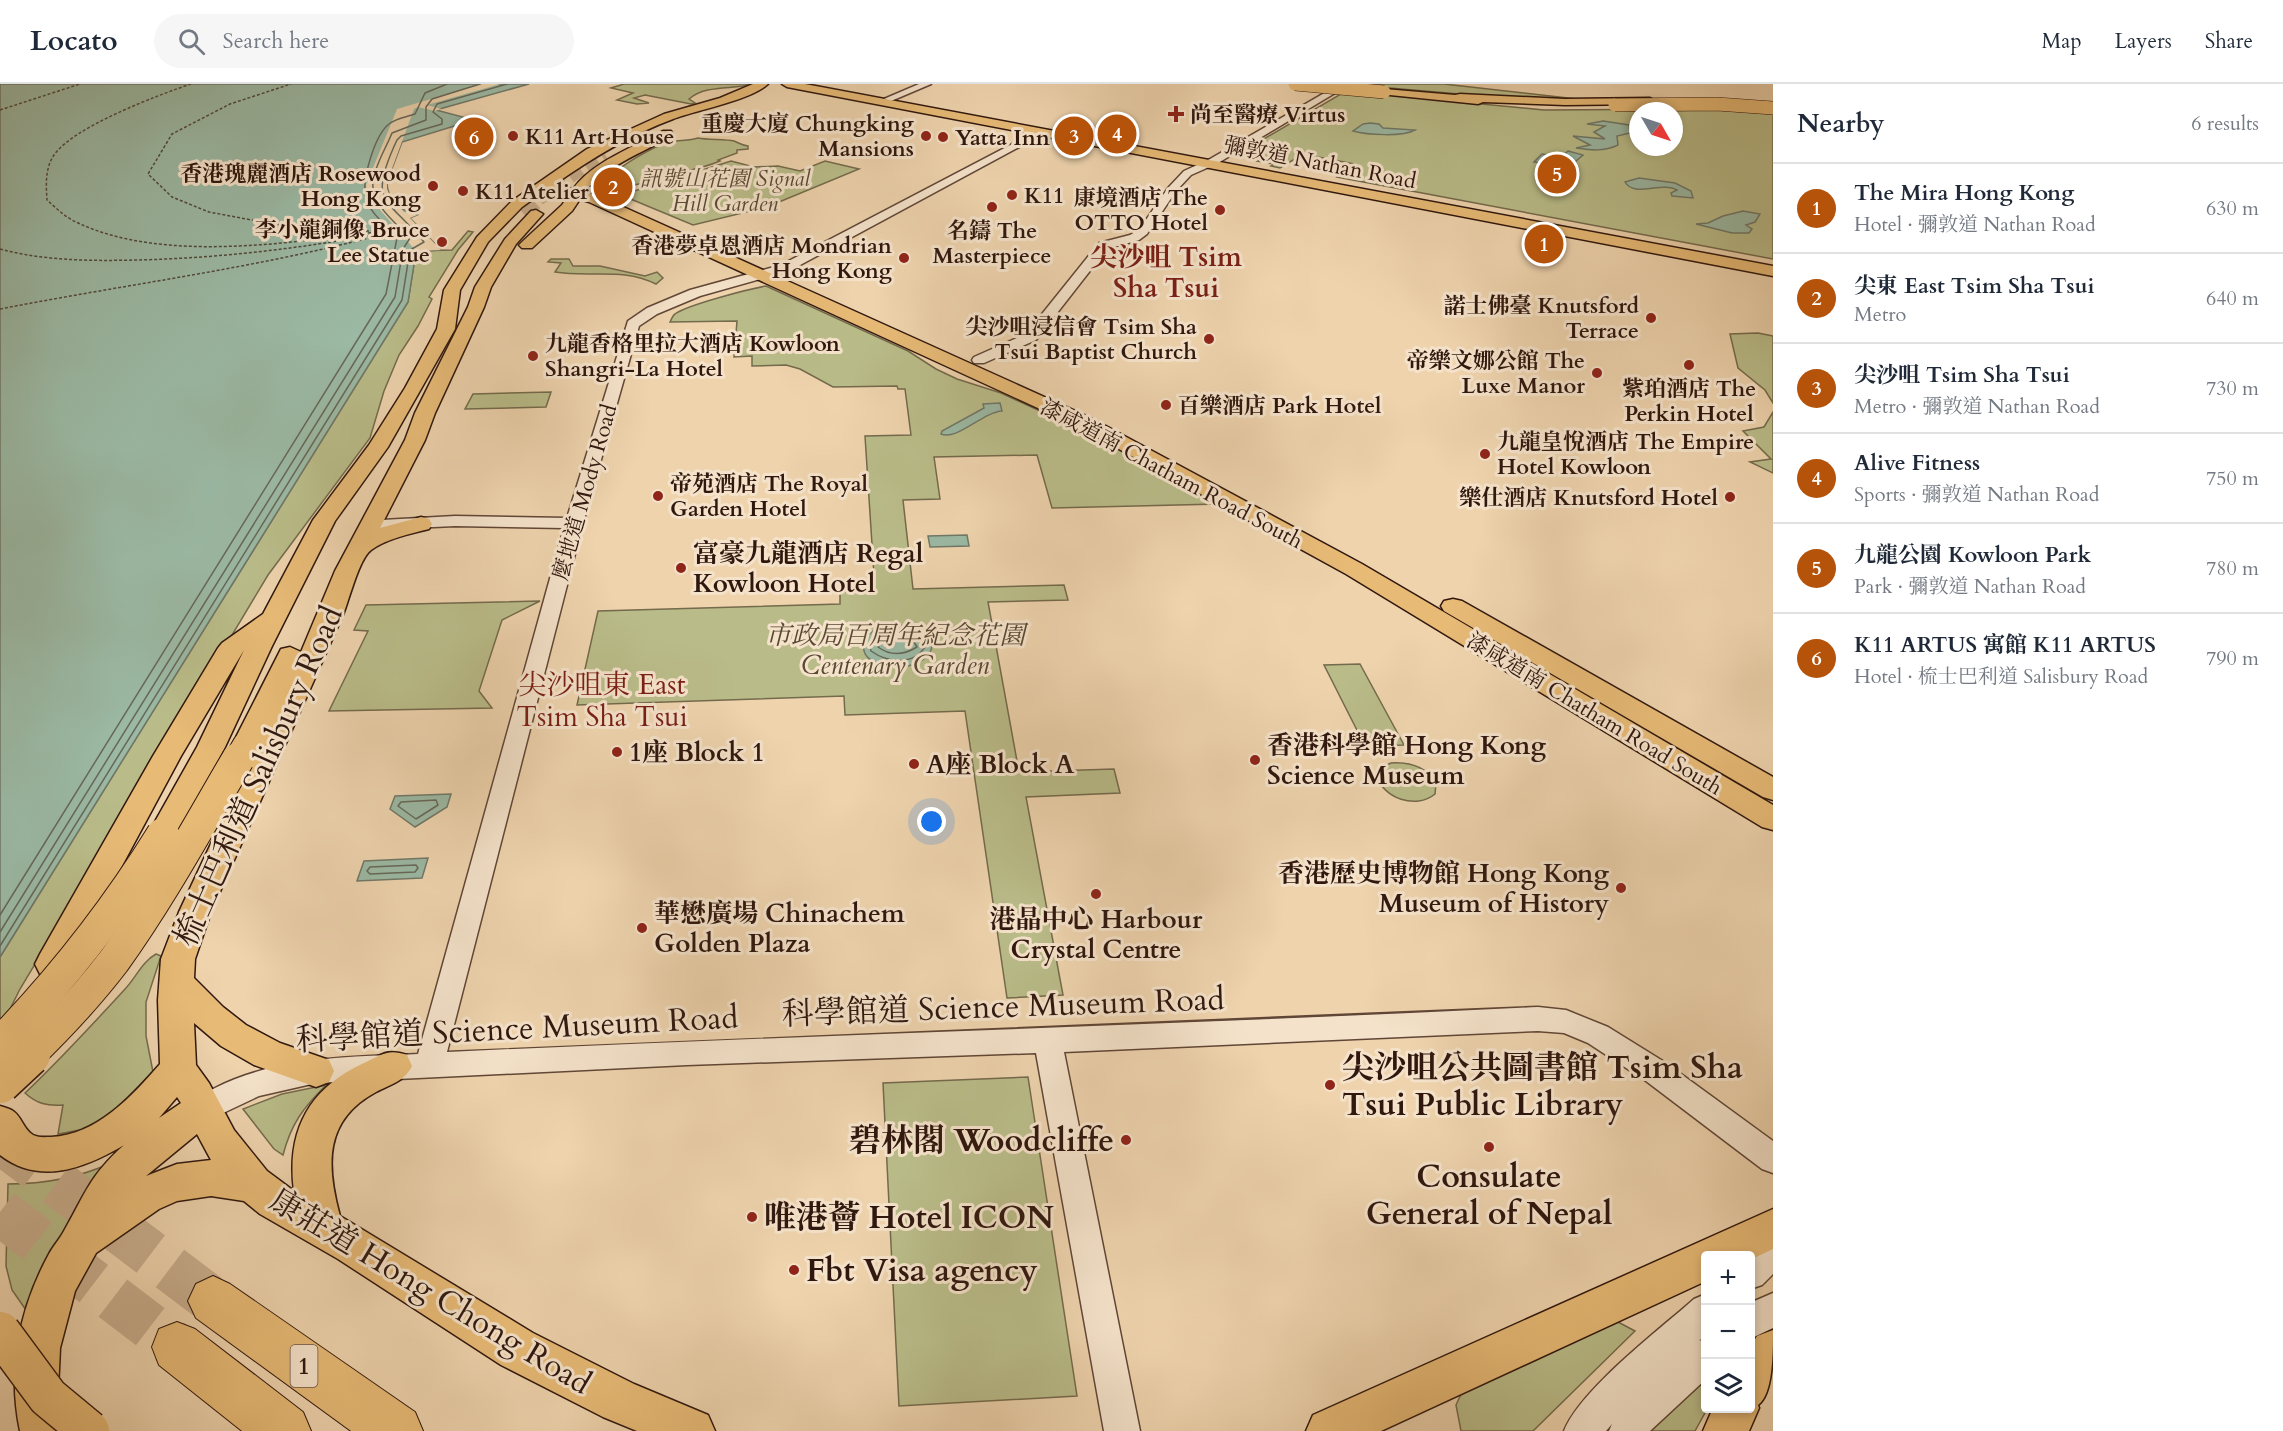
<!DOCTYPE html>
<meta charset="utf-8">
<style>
body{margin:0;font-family:Cardo,"Noto Serif TC",serif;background:#f6f6f7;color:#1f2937}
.controls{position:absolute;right:18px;bottom:18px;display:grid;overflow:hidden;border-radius:6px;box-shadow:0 3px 9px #0003}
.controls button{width:54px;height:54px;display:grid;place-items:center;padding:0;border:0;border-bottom:2px solid #e0e1e3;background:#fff;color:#1f2937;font:30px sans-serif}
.compass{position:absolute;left:1629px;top:18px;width:54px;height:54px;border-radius:50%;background:#fff;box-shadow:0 3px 9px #0003;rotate:129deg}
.you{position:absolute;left:932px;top:738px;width:21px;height:21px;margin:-15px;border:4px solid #fff;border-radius:50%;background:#1a73e8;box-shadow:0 0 0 9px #1a73e833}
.badge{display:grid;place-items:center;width:39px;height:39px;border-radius:50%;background:#b45309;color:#fff;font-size:20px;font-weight:700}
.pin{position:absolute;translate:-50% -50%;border:3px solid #fff;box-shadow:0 2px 6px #0006}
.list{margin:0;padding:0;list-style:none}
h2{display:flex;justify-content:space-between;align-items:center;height:78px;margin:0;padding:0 24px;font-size:26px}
h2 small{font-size:20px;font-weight:400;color:#747a83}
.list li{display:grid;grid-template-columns:39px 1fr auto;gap:18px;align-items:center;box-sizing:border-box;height:90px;padding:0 24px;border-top:2px solid #e0e1e3}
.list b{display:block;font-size:22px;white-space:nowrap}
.list p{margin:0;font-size:20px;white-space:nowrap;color:#747a83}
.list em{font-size:20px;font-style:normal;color:#747a83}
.icon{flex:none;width:33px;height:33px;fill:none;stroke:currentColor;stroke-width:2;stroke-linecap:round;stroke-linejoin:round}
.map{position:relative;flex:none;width:1773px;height:1347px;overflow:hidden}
header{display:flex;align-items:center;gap:36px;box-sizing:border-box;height:84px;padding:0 30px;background:#fff;border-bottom:2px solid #e0e1e3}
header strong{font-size:28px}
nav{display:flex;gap:33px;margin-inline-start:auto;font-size:21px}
.search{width:420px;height:54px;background:#f6f6f7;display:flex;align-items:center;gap:15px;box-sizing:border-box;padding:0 21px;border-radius:33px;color:#747a83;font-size:22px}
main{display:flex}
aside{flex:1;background:#fff}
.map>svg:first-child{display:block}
.green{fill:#b9bc89;stroke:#746a4c;stroke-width:1.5;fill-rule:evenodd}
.water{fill:#9bb9a4;stroke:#707868;stroke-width:1.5}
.pier{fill:#eed3ad}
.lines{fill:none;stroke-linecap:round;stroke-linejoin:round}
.shore{stroke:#666859;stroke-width:1.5}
.ferry{stroke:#50483b;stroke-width:1.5;stroke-dasharray:3 2;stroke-linecap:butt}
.major-tunnel-far1{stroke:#c8ad8d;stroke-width:13;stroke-dasharray:13 6;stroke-linecap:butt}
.major-tunnel{stroke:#c8ad8d;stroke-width:16;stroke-dasharray:16 8;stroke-linecap:butt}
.highway-tunnel{stroke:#c8ad8d;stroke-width:47;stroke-dasharray:47 24;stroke-linecap:butt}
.minor-casing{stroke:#604636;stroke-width:3}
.major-casing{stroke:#30170e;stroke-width:3}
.highway-casing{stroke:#30170e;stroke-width:2}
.minor{fill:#f4e2ca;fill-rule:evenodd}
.major{fill:#e7ba76;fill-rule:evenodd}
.highway{fill:#e7ba76;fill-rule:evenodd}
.major-bridge-far3-casing{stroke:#30170e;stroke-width:14;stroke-linecap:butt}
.major-bridge-far2-casing{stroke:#30170e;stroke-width:28;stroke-linecap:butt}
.major-bridge-far1-casing{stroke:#30170e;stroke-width:34;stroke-linecap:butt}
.major-bridge-casing{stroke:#30170e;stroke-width:43;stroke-linecap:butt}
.major-bridge-far3{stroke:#e7ba76;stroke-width:13}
.major-bridge-far2{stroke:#e7ba76;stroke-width:26}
.major-bridge-far1{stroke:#e7ba76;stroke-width:32}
.major-bridge{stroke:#e7ba76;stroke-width:40}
.poi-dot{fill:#8f2418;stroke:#f4e2ca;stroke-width:2}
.labels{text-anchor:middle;stroke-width:6;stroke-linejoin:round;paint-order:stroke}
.far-poi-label{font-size:22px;font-weight:bold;fill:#30170e;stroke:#f4e2ca;text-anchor:start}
.far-street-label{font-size:22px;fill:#30170e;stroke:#f4e2ca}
.far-park-label{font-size:22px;font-style:italic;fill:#594933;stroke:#f4e2ca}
.shield{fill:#f4e2ca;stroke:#6b5446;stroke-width:1.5}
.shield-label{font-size:24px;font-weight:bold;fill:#30170e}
.poi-label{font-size:26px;font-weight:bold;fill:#30170e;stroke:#f4e2ca;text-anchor:start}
.park-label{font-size:26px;font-style:italic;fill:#594933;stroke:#f4e2ca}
.far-district-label{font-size:27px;font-weight:bold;fill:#7a1f14;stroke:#f4e2ca}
.quarter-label{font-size:28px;fill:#7a1f14;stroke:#f4e2ca}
.near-street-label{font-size:32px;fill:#30170e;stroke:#f4e2ca}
.near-poi-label{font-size:32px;font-weight:bold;fill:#30170e;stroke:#f4e2ca;text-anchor:start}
</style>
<header>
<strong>Locato</strong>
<div class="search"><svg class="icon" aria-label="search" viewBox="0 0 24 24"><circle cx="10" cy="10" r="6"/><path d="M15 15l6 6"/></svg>Search here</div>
<nav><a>Map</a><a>Layers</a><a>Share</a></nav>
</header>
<main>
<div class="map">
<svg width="1773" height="1347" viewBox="0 0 1773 1347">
<rect width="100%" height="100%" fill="#eed3ad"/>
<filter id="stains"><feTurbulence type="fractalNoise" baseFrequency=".00333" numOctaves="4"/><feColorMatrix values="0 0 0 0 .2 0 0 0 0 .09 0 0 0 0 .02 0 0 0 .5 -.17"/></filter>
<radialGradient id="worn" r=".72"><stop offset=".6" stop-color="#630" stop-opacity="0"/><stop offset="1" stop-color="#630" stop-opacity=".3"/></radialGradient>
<g class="green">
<path d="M624,0H753C733,6 706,0 689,15L695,19L691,20L645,11L634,14L649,19L637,20L617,16L633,9L611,4Z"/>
<polygon points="1357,0 1444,0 1577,15 1483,12 1355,1"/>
<path d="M1346,7L1544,26L1704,25L1773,30V175L1337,93L1354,80L1303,70L1280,84L1271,82L1274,80L1257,77L1260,74L1238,70ZM1638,27H1674V63H1638Z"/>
<path d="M698,54C708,56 725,55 734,57C739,59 741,61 748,62V65L737,66V69L718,76L720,77C699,86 678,88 658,94L659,97C653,99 649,98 643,99C631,101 618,109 609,97C612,85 656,61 670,58C679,56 689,57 698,54Z"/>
<polygon points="731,77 754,83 778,82 800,87 825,77 859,85 767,123 693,141 621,111"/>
<polygon points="468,147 473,148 458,166 429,213 432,215 418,242 399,271 384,307 370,354 268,491 20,905 0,945 0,873 408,218 416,167 452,166"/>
<path d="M551,175H569L573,182H600L645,192L657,188L663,194L656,200C622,183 591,194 555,188L561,179L548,178Z"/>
<path d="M766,202L908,267L936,285L957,295L1001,309L1105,357L1218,420L1052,424L1037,371L934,373L940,415L903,416L913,505L1064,501L1068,516L988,518L1019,688L1114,685L1120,709L1026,713L1063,911L1007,914L965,627L845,631L844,612L577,621L598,527L840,520V508L875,507L865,352L911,351L905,305H898L897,302L833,303L800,285L786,281L752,282V272L734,273L737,237L670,238C671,236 673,231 675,230C687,221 749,205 766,202Z"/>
<polygon points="1758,249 1773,252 1773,319 1765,306 1738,284 1730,250"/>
<polygon points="551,308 546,323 465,325 473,310"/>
<polygon points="1773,328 1773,389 1750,378 1771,375 1743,347 1764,343"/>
<polygon points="540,517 502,536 479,607 492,624 329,627 368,547 354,546 366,521"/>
<polygon points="1360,580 1404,661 1365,662 1324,581"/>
<path d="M1391,679C1409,678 1426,682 1436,699L1435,710C1416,726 1383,714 1377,692L1384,682Z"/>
<path d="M156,870L161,872L146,918V952L153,988L143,1009L91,1044L58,1050L63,1021C47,1022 37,1020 25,1009C60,976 93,940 126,904C136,893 143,877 156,870Z"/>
<polygon points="1028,993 1077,1312 899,1322 883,999"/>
<path d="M326,1001C303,1024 291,1040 283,1071L274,1065L243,1025L282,1010Z"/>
<path d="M111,1079L26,1226L12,1206L6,1182L8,1100C46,1100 78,1094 111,1079Z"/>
<polygon points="1618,1238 1635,1247 1533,1347 1461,1347 1456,1321 1462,1308"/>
<polygon points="1705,1285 1707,1325 1695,1347 1645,1347"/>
</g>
<g class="water">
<path d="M0,0H529L436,26L474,36L402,58L387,98C387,116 401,127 417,131L410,134L441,166L416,168L408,218L0,873Z"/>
<path d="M1603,37L1629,41L1630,49L1617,52L1618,61C1604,68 1590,66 1576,64L1590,61L1573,52L1605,55L1594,48L1605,42L1587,40Z"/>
<path d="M1370,39L1379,40L1383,44L1415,46C1403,53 1367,51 1353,47L1363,40Z"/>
<polygon points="1568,67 1583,71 1569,83 1534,78 1542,70 1561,73"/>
<path d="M1639,94L1675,99L1691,107L1693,114L1672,112L1671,109L1677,106C1662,97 1634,114 1625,98Z"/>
<polygon points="1743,127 1760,130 1755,138 1746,141 1752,145 1749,149 1732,149 1696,140 1708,139 1723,132"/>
<path d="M1000,319L1002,327C983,328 957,357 941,350L942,347L984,324L983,320Z"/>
<polygon points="967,451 969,462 930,463 928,452"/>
<path d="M900,541C963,550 921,597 877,579C859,572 859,553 877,545C884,542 892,541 900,541Z"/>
<polygon points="451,710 447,723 415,743 390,725 395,712"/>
<polygon points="428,774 422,794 357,797 364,777"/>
</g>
<polygon class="pier" points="482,0 500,0 427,21 442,25 435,27 418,23 414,25 387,98 387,105 391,114 404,128 417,131 410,134 441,166 416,167 368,112 366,101 397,25"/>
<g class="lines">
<g class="shore">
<path d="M899,547C910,548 920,550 926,561C915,582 888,579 871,567L869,560L878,551Z"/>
<path d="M899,554L914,558L917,563C904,571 890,572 878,563L883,557Z"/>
<polygon points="436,716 438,721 416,735 398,722 401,718"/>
<polygon points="416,781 418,784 415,788 370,790 367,787 370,783"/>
<path d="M0,831L386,210L397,154C387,141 370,130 366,114C361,96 375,51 389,40C396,34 407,33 415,30L425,9L447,0"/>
<path d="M0,848L395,213L403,165L410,154C396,139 370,120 373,97C375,81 386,64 392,49L426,36V23L432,15L480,0"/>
<path d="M0,862L402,216L410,166L424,158C386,112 367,120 397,56L401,52L442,40V35L433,28L437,20L507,0"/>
</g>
<g class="ferry">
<path d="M191,0C158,11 73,43 54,71C45,84 46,101 47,116C56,124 65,133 76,138C163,180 293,158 385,147"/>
<polyline points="0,26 80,0"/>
<path d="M0,165C45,177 91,177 137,176C222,174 305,164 388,148"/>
<path d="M0,225C133,199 267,183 398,146L340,148L273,140L209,128L172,113L148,90L172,50L230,20L291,0"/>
</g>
<polyline class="major-tunnel-far1" points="539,115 604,69"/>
<polyline class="major-tunnel" points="523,129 541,113"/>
<g class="highway-tunnel">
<polyline points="0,1056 213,1217"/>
<polyline points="0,1128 177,1263"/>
</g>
<g class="minor-casing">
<g id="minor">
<polygon points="919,0 931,0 891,17 884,15"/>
<polygon points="1340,0 1350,0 1218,79 1191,91 1176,107 1147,150 1139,156 1107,165 1036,256 984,279 974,279 972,276 974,273 1026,250 1099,159 1130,151 1139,146 1168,104 1184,87 1210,75"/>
<path d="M1039,46L1047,48L789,187L700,212L657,230L639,242L583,439L447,968C811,951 1175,941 1538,923L1566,926L1608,943L1666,979L1773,1057V1089L1762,1085L1646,997L1588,959L1564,949L1538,947L1064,968L1140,1347H1104L1036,969L687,981L316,999L259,1012L202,1039L191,1035L187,1026C193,1014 203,1010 215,1004C279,972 349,973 418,970L564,444L455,442L370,446L364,445L361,441L364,437L455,432L567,434L628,237L647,224L690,206L781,181Z"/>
<polygon points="1773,1153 1773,1190 1762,1201 1750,1205 1750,1172 1745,1172 1761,1158"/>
<polygon points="1773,1209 1773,1244 1750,1255 1750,1219"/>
<path d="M1706,1210V1250L1699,1257L1706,1254V1295L1650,1347H1609L1612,1340L1606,1347H1564C1581,1305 1658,1247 1694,1215Z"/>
</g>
</g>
<g class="major-casing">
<g id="major">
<path d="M753,0H768C751,16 697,26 673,35C630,51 592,74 555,100L573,105C592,78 634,63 663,47H671L673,50L671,53C646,66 601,85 585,108L599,112L1091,334L1362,480L1773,721V746L1762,743L1346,490L1077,342L589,118L580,115L572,127L532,164H522L519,161L522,158L562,121L568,112L546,106L522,123L488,158L460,206L455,245L388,363L335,437L272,562L225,663L174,758L163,761L152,758L148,750L197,663L244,566L181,672L64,890L52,893L40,890L35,880L40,870L153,672L218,564L222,559L263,530L313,436L369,361L405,304L437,245L444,206L477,153L512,117L587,65L664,30L720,14Z"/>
<polygon points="782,0 805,0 1773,182 1773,192 787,3"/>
<polygon points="1384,5 1455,11 1460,10 1565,15 1650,14 1656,17 1650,20 1565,21 1483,18 1478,20 1380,10 1378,8"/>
<path d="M536,126L543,130L516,160L491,203L484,223L435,329L425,356L380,444L421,433L429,435L432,440L429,445C410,450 388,454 371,466C359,475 349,516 343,531L211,828L195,875L194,894L223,923L246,941L280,959L329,976L334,987L329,998L316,1003L254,981L221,962L194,939L196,981L209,999L234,1046L267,1087L294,1107C286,1047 309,1004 364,979C381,971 388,964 407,971L412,982C405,997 391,1000 376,1008C324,1036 326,1081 340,1132L533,1249L634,1300L708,1331L715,1347H637L603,1333L501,1281L338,1175L260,1130L244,1117L211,1112L177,1117L159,1125L96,1169L75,1207L60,1264L58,1306L66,1347H20C7,1286 19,1225 49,1170C53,1162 60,1155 64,1147C85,1110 90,1091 124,1061C85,1084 40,1102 0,1071V1022C4,1023 10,1025 13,1027C22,1033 23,1045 33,1051C39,1054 45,1053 51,1053C97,1051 132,1012 160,980L158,916L161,875L179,828L254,668L246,670L236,668L232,661L281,565L290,563L301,568L335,487L405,356L415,329L468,223L475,203L505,155L531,127ZM177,1013L181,1019L159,1034ZM197,1050L211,1076L177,1080L146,1092Z"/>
<polygon points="1453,515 1462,517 1773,693 1773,716 1763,713 1444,527 1441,522 1444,517"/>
<polygon points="1773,1125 1773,1165 1750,1176 1750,1172 1706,1172 1706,1197 1381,1347 1306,1347 1313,1331"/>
<path d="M1773,1246C1773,1269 1773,1311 1758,1321L1759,1324L1749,1347H1703L1713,1324H1750V1263L1757,1252Z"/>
</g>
</g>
<g class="highway-casing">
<g id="highway">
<polygon points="213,1192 230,1200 415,1328 423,1347 351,1347 196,1234 188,1217 196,1200"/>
<polygon points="177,1238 195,1245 303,1328 311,1347 242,1347 159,1281 152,1263 159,1245"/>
</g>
</g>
<use href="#minor" class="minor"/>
<use href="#major" class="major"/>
<use href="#highway" class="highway"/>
<g class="major-bridge-far3-casing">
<g id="major-bridge-far3">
<polyline points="1295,0 1384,8"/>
<polyline points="1615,21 1717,20 1773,24"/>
</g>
</g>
<g class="major-bridge-far2-casing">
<polyline id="major-bridge-far2" points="237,676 246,661"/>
</g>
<g class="major-bridge-far1-casing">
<g id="major-bridge-far1">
<path d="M0,959C62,895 116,826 163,750"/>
<path d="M28,972C59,942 88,911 114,877C160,813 198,743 238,675"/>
</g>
</g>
<g class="major-bridge-casing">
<g id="major-bridge">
<polyline points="0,999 30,971"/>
<polyline points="0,1248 48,1313 89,1347"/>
</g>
</g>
<use href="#major-bridge-far3" class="major-bridge-far3"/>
<use href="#major-bridge-far2" class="major-bridge-far2"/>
<use href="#major-bridge-far1" class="major-bridge-far1"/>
<use href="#major-bridge" class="major-bridge"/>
</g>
<g class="poi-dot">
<path d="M1173 21h6v6h6v6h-6v6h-6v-6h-6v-6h6z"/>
<circle cx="513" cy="52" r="6"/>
<circle cx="926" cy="52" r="6"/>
<circle cx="943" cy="53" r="6"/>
<circle cx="433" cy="102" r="6"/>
<circle cx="463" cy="107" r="6"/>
<circle cx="1012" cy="111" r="6"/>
<circle cx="992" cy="123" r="6"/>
<circle cx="1220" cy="126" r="6"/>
<circle cx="442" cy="158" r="6"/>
<circle cx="904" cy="174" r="6"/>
<circle cx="1651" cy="234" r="6"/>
<circle cx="1209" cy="255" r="6"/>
<circle cx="533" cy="272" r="6"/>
<circle cx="1689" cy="281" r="6"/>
<circle cx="1597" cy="289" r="6"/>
<circle cx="1166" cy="321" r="6"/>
<circle cx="1485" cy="370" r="6"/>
<circle cx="658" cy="412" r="6"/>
<circle cx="1730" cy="413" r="6"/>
<circle cx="681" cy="484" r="6"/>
<circle cx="617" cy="668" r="6"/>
<circle cx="1255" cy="676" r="6"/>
<circle cx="914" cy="680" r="6"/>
<circle cx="1621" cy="804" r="6"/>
<circle cx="1096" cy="810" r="6"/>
<circle cx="642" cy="844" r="6"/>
<circle cx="1330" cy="1001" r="6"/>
<circle cx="1126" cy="1056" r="6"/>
<circle cx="1489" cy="1063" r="6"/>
<circle cx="752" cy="1133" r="6"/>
<circle cx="794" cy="1186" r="6"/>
</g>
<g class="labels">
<g class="far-poi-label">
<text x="1190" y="38">尚至醫療 Virtus</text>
<text x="914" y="47" text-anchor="end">重慶大廈 Chungking<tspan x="914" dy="25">Mansions</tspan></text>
<text x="525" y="60">K11 Art House</text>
<text x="955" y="61">Yatta Inn</text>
<text x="421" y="97" text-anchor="end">香港瑰麗酒店 Rosewood<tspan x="421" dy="25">Hong Kong</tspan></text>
<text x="475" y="115">K11 Atelier</text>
<text x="1024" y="119">K11</text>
<text x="1208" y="121" text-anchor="end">康境酒店 The<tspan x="1208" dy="25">OTTO Hotel</tspan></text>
<text x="430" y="153" text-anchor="end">李小龍銅像 Bruce<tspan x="430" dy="25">Lee Statue</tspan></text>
<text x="992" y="154" text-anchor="middle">名鑄 The<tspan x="992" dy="25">Masterpiece</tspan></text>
<text x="892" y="169" text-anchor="end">香港夢卓恩酒店 Mondrian<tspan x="892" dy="25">Hong Kong</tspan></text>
<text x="1639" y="229" text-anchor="end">諾士佛臺 Knutsford<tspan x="1639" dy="25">Terrace</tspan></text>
<text x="1197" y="250" text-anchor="end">尖沙咀浸信會 Tsim Sha<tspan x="1197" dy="25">Tsui Baptist Church</tspan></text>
<text x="545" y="267">九龍香格里拉大酒店 Kowloon<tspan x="545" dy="25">Shangri-La Hotel</tspan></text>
<text x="1585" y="284" text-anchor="end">帝樂文娜公館 The<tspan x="1585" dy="25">Luxe Manor</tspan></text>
<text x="1689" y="312" text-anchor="middle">紫珀酒店 The<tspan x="1689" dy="25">Perkin Hotel</tspan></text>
<text x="1178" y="329">百樂酒店 Park Hotel</text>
<text x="1497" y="365">九龍皇悅酒店 The Empire<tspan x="1497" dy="25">Hotel Kowloon</tspan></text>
<text x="670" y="407">帝苑酒店 The Royal<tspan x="670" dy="25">Garden Hotel</tspan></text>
<text x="1718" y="421" text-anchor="end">樂仕酒店 Knutsford Hotel</text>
</g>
<g class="far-street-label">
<text transform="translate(1320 78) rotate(11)" y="8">彌敦道 Nathan Road</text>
<text transform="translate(1172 389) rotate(28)" y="8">漆咸道南 Chatham Road South</text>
<text transform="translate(584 408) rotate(-74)" y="8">麼地道 Mody Road</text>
<text transform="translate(1595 629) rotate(31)" y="8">漆咸道南 Chatham Road South</text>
</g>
<g class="far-park-label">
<text x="725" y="102">訊號山花園 Signal<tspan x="725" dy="25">Hill Garden</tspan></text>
</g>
<rect class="shield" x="290.5" y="1261" width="27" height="42" rx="4.5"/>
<g class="shield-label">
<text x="304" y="1290">1</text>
</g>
<g class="poi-label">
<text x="693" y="478">富豪九龍酒店 Regal<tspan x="693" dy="30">Kowloon Hotel</tspan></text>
<text x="1267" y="670">香港科學館 Hong Kong<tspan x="1267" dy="30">Science Museum</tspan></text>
<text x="629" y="677">1座 Block 1</text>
<text x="926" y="689">A座 Block A</text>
<text x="1609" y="798" text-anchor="end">香港歷史博物館 Hong Kong<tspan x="1609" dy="30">Museum of History</tspan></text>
<text x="654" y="838">華懋廣場 Chinachem<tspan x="654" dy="30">Golden Plaza</tspan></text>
<text x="1096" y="844" text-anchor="middle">港晶中心 Harbour<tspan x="1096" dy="30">Crystal Centre</tspan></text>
</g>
<g class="park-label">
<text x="895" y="560">市政局百周年紀念花園<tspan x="895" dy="30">Centenary Garden</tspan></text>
</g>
<g class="far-district-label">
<text x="1166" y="182">尖沙咀 Tsim<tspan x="1166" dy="31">Sha Tsui</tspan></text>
</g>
<g class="quarter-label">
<text x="602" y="610">尖沙咀東 East<tspan x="602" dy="32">Tsim Sha Tsui</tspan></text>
</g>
<g class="near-street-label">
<text transform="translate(258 692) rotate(-66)" y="11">梳士巴利道 Salisbury Road</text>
<text transform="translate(1003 922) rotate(-2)" y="11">科學館道 Science Museum Road</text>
<text transform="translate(517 944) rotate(-3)" y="11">科學館道 Science Museum Road</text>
<text transform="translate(431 1207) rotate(31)" y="11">康莊道 Hong Chong Road</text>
</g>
<g class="near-poi-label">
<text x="1342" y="994">尖沙咀公共圖書館 Tsim Sha<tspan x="1342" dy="37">Tsui Public Library</tspan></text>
<text x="1114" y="1067" text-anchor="end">碧林閣 Woodcliffe</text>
<text x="1489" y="1103" text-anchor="middle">Consulate<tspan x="1489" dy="37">General of Nepal</tspan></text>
<text x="764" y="1144">唯港薈 Hotel ICON</text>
<text x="806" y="1197">Fbt Visa agency</text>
</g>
</g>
<rect width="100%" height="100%" filter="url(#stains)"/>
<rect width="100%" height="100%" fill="url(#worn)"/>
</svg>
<div class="controls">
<button>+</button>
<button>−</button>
<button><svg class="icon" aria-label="layers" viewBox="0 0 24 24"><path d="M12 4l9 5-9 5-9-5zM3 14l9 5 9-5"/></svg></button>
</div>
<svg class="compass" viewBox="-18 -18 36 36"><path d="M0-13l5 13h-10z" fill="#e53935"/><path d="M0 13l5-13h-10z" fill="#747a83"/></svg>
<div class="you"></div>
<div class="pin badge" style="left:1544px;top:160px">1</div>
<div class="pin badge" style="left:613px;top:103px">2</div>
<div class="pin badge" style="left:1074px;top:52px">3</div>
<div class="pin badge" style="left:1117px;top:50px">4</div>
<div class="pin badge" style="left:1557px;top:90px">5</div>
<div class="pin badge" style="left:474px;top:53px">6</div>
</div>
<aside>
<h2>Nearby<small>6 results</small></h2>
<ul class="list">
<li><span class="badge">1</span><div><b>The Mira Hong Kong</b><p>Hotel · 彌敦道 Nathan Road</p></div><em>630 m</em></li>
<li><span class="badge">2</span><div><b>尖東 East Tsim Sha Tsui</b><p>Metro</p></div><em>640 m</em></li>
<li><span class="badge">3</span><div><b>尖沙咀 Tsim Sha Tsui</b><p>Metro · 彌敦道 Nathan Road</p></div><em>730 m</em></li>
<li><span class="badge">4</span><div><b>Alive Fitness</b><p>Sports · 彌敦道 Nathan Road</p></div><em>750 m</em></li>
<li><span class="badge">5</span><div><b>九龍公園 Kowloon Park</b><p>Park · 彌敦道 Nathan Road</p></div><em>780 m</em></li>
<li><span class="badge">6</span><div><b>K11 ARTUS 寓館 K11 ARTUS</b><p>Hotel · 梳士巴利道 Salisbury Road</p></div><em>790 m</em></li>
</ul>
</aside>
</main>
